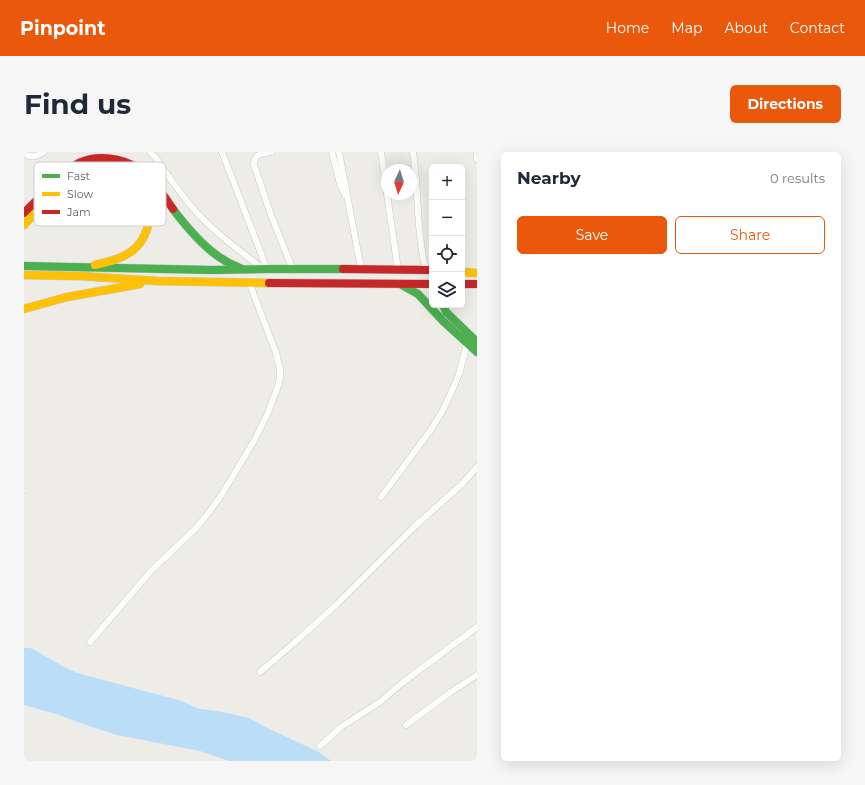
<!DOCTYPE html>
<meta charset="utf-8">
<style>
body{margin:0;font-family:Montserrat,sans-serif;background:#f6f6f7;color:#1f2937}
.controls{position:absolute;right:12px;top:12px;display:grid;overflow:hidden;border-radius:6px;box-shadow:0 4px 16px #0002}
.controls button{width:36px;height:36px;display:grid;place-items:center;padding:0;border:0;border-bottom:1px solid #e0e1e3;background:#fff;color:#1f2937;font:20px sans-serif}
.compass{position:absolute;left:357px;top:12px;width:36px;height:36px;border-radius:50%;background:#fff;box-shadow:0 4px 16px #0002;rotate:184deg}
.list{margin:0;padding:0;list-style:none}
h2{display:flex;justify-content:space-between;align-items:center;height:52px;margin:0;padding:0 16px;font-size:17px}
h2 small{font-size:13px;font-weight:400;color:#747a83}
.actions{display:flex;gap:8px;padding:12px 16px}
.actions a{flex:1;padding:9px 0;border:1px solid #ea580c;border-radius:6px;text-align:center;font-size:14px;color:#ea580c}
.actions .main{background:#ea580c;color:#fff}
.icon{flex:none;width:22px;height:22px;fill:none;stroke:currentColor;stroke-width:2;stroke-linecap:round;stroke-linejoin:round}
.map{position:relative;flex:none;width:453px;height:609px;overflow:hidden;border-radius:6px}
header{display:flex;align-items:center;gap:24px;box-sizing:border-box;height:56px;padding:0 20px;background:#ea580c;color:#fff}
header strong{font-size:19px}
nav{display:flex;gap:22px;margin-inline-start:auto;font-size:14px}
.intro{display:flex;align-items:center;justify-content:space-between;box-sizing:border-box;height:96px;padding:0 24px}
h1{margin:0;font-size:28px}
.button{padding:10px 18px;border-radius:6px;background:#ea580c;color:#fff;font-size:14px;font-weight:700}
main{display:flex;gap:24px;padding:0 24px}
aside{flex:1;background:#fff;border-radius:6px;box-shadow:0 4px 16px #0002}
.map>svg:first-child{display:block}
.water{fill:#bbdef8}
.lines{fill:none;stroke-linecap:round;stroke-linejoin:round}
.lane-casing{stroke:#c9c9c8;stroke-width:4}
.street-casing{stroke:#c9c9c8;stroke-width:7}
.fast-casing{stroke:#c9c9c8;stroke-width:9}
.slow-casing{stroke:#c9c9c8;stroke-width:9}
.jam-casing{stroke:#c9c9c8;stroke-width:9}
.lane{stroke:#fcfcfb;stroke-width:3}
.street{stroke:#fcfcfb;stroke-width:6}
.fast{stroke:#4caf50;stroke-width:8}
.slow{stroke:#ffc107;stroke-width:8}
.jam{stroke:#c62828;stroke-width:8}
.key{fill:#fff;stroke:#ced0d1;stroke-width:1}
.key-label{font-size:11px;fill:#5c6166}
</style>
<header>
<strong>Pinpoint</strong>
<nav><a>Home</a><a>Map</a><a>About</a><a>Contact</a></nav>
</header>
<div class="intro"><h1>Find us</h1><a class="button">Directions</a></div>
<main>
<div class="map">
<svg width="453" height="609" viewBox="0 0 453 609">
<rect width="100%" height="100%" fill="#edece7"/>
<polygon class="water" points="0,496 5,496 9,497 38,514 53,521 158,549 168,554 176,557 193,559 225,566 239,574 295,600 307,609 205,609 176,599 93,583 65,574 32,562 0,553"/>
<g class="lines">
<g class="lane-casing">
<polyline id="lane" points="0,343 0,344"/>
</g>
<g class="street-casing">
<g id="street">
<path d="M126,0L132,6C146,26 159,47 177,65C195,84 217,100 238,116"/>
<polyline points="198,0 243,117"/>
<path d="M248,0C239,1 230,1 230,13L247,63L269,118"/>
<polyline points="308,0 316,32 321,43"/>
<polyline points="315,0 337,117"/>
<polyline points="357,0 363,41"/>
<path d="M389,0C395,39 392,79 402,118"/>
<polyline points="453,0 453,7"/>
<path d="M0,1C7,7 13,4 20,0"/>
<polyline points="363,42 374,118"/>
<polyline points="357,345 406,279 419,258 431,232 436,219 443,191"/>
<polyline points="66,490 127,419 172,376 186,359 198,342 230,289 244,261 254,234 256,225 256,217 252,201 225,130"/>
<polyline points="236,520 270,491 312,453 391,374 438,332 453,315"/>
<polyline points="382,573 427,540 453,523"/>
<polyline points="296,594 317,575 356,550 378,531 453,475"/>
</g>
</g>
<g class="fast-casing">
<g id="fast">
<path d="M149,57C154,64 159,70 165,77C180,94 195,108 216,116"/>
<polyline points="0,114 188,118 243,117 319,117"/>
<polyline points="378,133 394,142 419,169 453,200"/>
<polyline points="419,153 422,160 453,190"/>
</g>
</g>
<g class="slow-casing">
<g id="slow">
<path d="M0,73C7,65 14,58 21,51C33,39 45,24 61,17C87,6 122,23 126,53C128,61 126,69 123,77C120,86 116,93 108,99C97,107 84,110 71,113"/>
<polyline points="438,120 453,121"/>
<polyline points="0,123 56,124 134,129 245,131"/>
<polyline points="0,157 43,145 116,132"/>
</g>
</g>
<g class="jam-casing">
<g id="jam">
<path d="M0,61C8,53 16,45 24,37C28,32 32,28 37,24C43,19 50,13 57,10C79,1 106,8 123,23C134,33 141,46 149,57"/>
<polyline points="319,117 408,118"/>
<polyline points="245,131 408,132"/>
<polyline points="438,132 453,132"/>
</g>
</g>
<use href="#lane" class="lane"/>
<use href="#street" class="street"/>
<use href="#fast" class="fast"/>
<use href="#slow" class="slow"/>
<use href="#jam" class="jam"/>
</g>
<rect x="10" y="10" width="132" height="64" rx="6" class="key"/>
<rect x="18" y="22" width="18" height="4" fill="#4caf50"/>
<rect x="18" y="40" width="18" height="4" fill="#ffc107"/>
<rect x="18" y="58" width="18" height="4" fill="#c62828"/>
<g class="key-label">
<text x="43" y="28">Fast</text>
<text x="43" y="46">Slow</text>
<text x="43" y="64">Jam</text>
</g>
</svg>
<div class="controls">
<button>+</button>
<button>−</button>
<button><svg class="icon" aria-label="locate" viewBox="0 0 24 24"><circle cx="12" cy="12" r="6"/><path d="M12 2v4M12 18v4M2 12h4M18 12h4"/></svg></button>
<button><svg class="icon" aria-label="layers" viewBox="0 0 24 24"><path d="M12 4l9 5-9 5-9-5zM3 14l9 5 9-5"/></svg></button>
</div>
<svg class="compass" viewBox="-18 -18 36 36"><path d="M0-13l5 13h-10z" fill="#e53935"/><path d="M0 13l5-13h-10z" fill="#747a83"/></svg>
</div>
<aside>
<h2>Nearby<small>0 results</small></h2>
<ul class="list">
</ul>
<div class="actions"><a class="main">Save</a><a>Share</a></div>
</aside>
</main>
